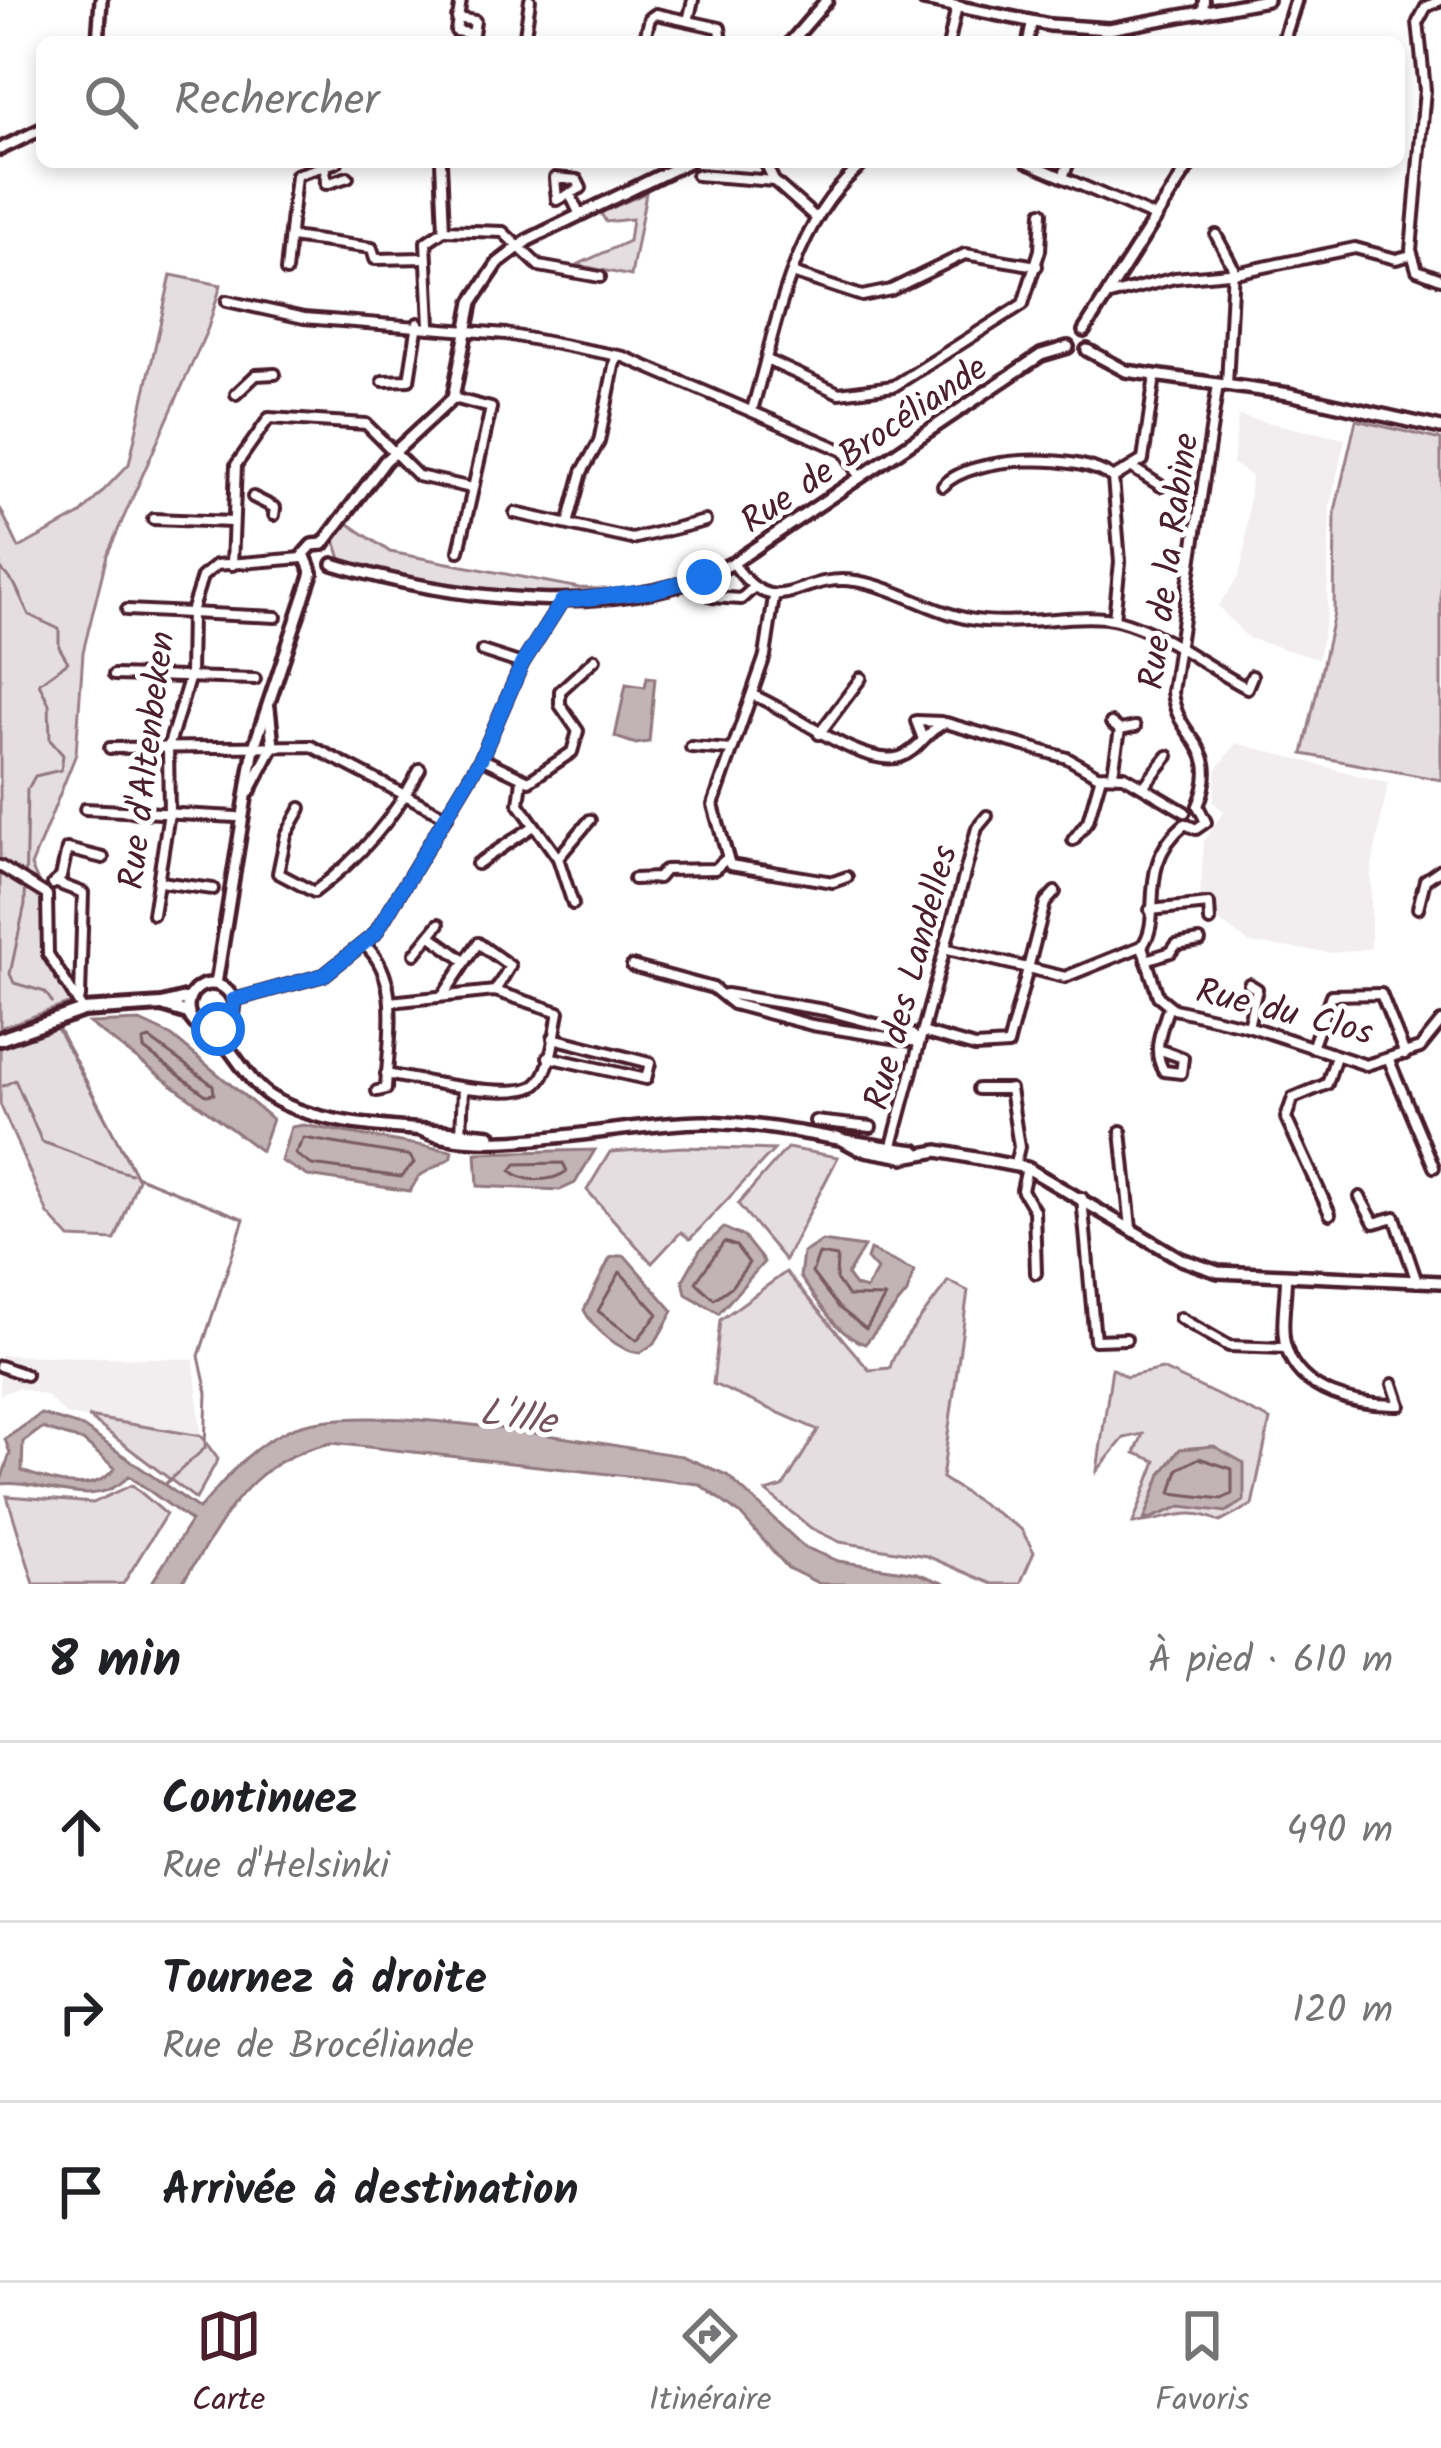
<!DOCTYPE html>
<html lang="fr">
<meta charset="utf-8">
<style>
body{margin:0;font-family:Kalam,sans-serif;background:#f6f6f6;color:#202124}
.stop{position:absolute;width:36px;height:36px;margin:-27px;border:9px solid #1a73e8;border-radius:50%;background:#fff}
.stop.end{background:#1a73e8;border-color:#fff;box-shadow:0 3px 12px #0008}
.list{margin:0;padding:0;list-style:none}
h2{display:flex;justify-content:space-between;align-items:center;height:156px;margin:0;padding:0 48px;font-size:51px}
h2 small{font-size:39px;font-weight:400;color:#757577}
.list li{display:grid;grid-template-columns:78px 1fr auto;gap:36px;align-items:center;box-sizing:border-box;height:180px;padding:0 48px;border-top:3px solid #e0e0e0}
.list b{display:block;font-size:45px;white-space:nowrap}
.list p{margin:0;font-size:39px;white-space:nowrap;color:#757577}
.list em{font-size:39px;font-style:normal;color:#757577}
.icon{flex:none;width:66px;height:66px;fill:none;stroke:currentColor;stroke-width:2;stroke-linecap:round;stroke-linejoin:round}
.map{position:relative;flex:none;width:1441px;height:1584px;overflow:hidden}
.search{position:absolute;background:#fff;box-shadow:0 6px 18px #0003;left:36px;right:36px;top:36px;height:132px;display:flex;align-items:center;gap:30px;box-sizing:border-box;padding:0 42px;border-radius:18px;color:#757577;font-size:45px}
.sheet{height:696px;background:#fff}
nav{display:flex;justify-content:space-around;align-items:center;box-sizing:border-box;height:168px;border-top:3px solid #e0e0e0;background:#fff;font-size:33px;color:#757577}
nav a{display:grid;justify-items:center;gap:6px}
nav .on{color:#4a1f2b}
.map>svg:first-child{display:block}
.built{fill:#f2eeef}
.green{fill:#e5dee0;stroke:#987e86;stroke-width:3}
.water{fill:#c1b3b6;stroke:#91787e;stroke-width:3;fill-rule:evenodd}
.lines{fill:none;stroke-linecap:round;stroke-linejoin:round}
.shore{stroke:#7a5a63;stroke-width:3}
.stream{stroke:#91787e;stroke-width:3}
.minor-casing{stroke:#4a1f2b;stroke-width:16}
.tertiary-casing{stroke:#4a1f2b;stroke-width:18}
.secondary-casing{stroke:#4a1f2b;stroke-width:20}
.minor{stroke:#fff;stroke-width:8}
.tertiary{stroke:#fff;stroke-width:9}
.secondary{stroke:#fff;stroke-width:10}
.route{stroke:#1a73e8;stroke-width:15}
.labels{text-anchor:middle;stroke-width:10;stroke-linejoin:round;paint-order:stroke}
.street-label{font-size:36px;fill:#4a1f2b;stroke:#fff}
.water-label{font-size:39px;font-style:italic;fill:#74535c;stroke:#fff}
</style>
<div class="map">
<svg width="1441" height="1584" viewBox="0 0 1441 1584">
<rect width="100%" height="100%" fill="#fff"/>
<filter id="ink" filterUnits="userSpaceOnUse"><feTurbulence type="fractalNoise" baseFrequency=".00833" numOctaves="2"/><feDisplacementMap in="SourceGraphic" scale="24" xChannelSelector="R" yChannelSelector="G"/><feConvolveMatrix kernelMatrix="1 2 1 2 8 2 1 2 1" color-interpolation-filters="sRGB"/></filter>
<g filter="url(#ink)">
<g class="built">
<polygon points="1238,416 1345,439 1330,506 1327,613 1318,659 1248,638 1218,606 1239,576 1245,550 1251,476 1233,464"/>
<polygon points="1236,743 1388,783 1371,872 1371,948 1333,953 1249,943 1215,918 1215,907 1200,897 1204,841 1224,811 1213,802 1217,769"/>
<polygon points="0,1355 194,1359 201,1436 66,1415 47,1396 19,1388 0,1394"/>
</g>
<g class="green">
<polygon points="646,193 631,276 577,265 629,241 632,219 606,222 601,213"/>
<polygon points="171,275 221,285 208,328 107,555 83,652 76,754 31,866 46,899 45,958 74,1002 0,1028 0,508 19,548 81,514 129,464"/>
<polygon points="1356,420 1441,440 1441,780 1303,754 1334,613 1335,511"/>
<path d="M346,522L390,552L579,588L626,590C554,600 404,591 341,559L335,540Z"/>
<polygon points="55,1022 138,1179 115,1240 70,1238 48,1214 0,1104 0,1045"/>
<polygon points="683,1147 774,1150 690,1239 681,1232 652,1263 587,1190 610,1152"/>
<polygon points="787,1148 838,1157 785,1260 738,1204"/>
<path d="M786,1272L869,1370L890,1368C894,1347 933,1305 948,1281L968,1291L942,1478L1021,1529L1034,1552L1020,1584H992L927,1556L840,1542L811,1528L766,1492L783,1487L818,1430L713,1384L720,1320Z"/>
<path d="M1112,1368L1126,1377L1162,1369L1270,1420L1252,1505L1220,1522C1188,1504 1167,1522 1133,1523L1156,1461L1135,1453L1143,1434L1124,1438L1097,1471Z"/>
<polygon points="88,1417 201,1436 218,1459 196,1499"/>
<polygon points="132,1485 166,1514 123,1584 34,1584 7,1496 93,1503"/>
</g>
<g class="water">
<polygon points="647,677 655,678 649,742 636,744 615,737 626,684 645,687"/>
<polygon points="140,1021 172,1036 272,1119 261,1151 89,1023"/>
<polygon points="303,1125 452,1151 451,1158 419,1176 410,1191 308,1176 281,1161 291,1127"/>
<polygon points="595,1150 575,1183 560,1190 478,1186 476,1153"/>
<polygon points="724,1228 744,1237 764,1262 719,1313 686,1294 683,1280 700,1250"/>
<path d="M822,1241L864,1247L847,1275L855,1286L866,1289L877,1270L867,1259L870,1250L914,1271L907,1293L865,1344C838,1337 817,1299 800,1277L803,1253Z"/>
<path d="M617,1256H625L673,1311L655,1343L640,1353C620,1352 593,1328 584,1310L610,1258Z"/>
<path d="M41,1414L83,1427L199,1509C227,1478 248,1448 288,1430C360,1396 595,1444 682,1456L727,1475L804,1547L838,1561L917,1573L945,1584H820L788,1568L740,1514L699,1484L332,1443C245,1461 228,1516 181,1584H151L191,1521L129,1476C92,1514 44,1479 0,1484L10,1453L5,1439ZM42,1428L83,1441L115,1468C93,1497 51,1481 22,1471L23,1442Z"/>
<polygon points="1214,1446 1244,1463 1244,1501 1226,1512 1182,1506 1144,1521 1161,1474 1180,1449"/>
</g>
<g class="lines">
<g class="shore">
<polygon points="150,1039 213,1085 214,1094 206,1095 144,1049 143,1041"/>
<polygon points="304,1138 410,1156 414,1163 401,1177 312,1165 295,1154"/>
<path d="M563,1163L567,1171C552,1182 525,1183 511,1171L516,1164Z"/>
<polygon points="724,1242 736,1246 749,1263 731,1287 714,1299 696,1282"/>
<polygon points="819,1254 837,1257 836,1279 848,1296 885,1297 866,1329 838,1307 812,1273"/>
<polygon points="620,1272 658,1314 637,1340 598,1311"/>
<polygon points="1199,1458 1232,1469 1232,1494 1222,1499 1171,1493 1178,1469"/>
</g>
<g class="stream">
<polyline points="0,568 15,585 29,615 59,629 59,647 68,662 39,683 49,704 50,740 63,755 61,770 35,776 29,787"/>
<polyline points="27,789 25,904 10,974 14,983 45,992 52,1002"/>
<polyline points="56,1026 136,1176 244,1219 199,1356 207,1393 205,1448 165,1484"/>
<path d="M3,1086L15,1080L42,1142C74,1152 100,1166 131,1174"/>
</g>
<g class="minor-casing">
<g id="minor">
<polyline points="1441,0 1426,7 1418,22 1425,90 1411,250 1417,270 1441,279"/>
<polyline points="1203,13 1204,0"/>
<polyline points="457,18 475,21 473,34 456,31 461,0"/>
<polyline points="688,21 693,0"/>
<polyline points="524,42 530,0"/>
<polyline points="644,42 650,18 656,14 720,28 722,42"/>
<polyline points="949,42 957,6"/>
<polyline points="1028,42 1032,22"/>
<polyline points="441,162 444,230 503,232 539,266 600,277"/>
<polyline points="765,162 774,181 816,218"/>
<polyline points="1027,162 1155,217"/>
<polyline points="325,166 326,184 348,177"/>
<polyline points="697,175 774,181"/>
<polyline points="1063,177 1069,162"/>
<polygon points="555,178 577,180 581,188 557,200"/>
<polyline points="570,194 580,215"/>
<polyline points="1216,235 1233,267 1227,385"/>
<polyline points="291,237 372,248 375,259 426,258"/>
<polyline points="286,271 296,175 337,162"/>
<polyline points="795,274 862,296 891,290 965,254 1037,266"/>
<polyline points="1106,296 1175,278 1240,272 1355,248 1396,259 1411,255"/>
<polyline points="227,301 304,318 506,334 624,357 844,451 860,477"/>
<polyline points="430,325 426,242 444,230"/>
<polyline points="767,360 839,393 894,386 1023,304 1040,250 1042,212"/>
<polyline points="383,381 409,380 418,323"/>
<polyline points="236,394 256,375 275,374"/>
<polyline points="453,398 491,408 459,551"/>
<path d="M752,410C777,326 792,218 866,162"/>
<polyline points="1134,469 1161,486"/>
<polyline points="1113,478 1120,562 1114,619"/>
<polyline points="1113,478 1143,460 1155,376"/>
<path d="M943,486C970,455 1080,452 1113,478"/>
<polyline points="253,497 275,508 274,515"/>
<polyline points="515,513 632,539 705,521"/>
<polyline points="153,519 233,522"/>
<polyline points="568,524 582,472 599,442 616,356"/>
<path d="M733,563C777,627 797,572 855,581C894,586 929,611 969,619C1016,628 1081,611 1117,620C1166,633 1203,665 1247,688L1252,676"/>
<polyline points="232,565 236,465 269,418 366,424 418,476 472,488"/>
<polyline points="712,597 741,599 752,589"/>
<polyline points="774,597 765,656 713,805 730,865 833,882 847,877"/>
<polyline points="127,610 276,617"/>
<polyline points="482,651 522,664"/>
<polyline points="114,675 255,679"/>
<path d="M752,695C786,706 861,769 900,757C919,751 927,729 946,723L1067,758L1097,775L1124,776L1185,812"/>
<polyline points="1111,723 1120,730 1135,727"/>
<polyline points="819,734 861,678"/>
<polyline points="923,739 916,721 941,722"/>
<polyline points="691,747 732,750"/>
<polyline points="110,748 311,746 447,817"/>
<polyline points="481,758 529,781 572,752 578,731 560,705 560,691 595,659"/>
<polyline points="1113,773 1120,730"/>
<polyline points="522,780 519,804 558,858 590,820"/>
<polyline points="1144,786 1168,756"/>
<path d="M1198,806C1224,743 1178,744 1172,692L1218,384"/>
<path d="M301,808L286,835L278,873L314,892C361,857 393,819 420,769"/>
<polyline points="85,809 236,817"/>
<polyline points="1185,824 1196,829 1206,822 1198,806"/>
<polyline points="1073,840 1088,821 1101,776"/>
<polyline points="558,858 573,904"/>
<polyline points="477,864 534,826"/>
<polyline points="0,866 47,895 48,954 83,1010"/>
<polyline points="634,879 658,878 665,870 715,869 725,860"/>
<polyline points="160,882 213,889"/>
<polyline points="57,883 83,893 80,997"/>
<polyline points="53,884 61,877 67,849 103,858"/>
<polyline points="1418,908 1425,880 1441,869"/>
<polyline points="1150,910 1209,904 1210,921"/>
<polyline points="153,914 169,813 168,748 190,676 191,612 202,577 216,565 303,558"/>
<polyline points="431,936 465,961"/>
<path d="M365,945C403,980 388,1041 386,1089L377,1091"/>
<polyline points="1142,946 1158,996 1174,1009 1248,1026 1366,1065 1420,1048 1441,1022"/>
<path d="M1142,946C1165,917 1134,866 1185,824"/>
<polyline points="948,949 1065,977 1142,946"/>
<polyline points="415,954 439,924"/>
<polyline points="1146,960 1171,952 1176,945 1200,941"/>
<polyline points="632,966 713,988 733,1004 812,1025 918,1042"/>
<polyline points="444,994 478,943 510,966 495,991"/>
<polyline points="726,994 824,1010 910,1033 919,1041"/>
<polyline points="234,1000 324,975 375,934 481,758 522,664 562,601"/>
<polyline points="1248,1026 1257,989 1249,984"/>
<polyline points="922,1032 975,1047 1008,1045 1045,903 1055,892"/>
<polyline points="1312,1048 1331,995 1381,994 1405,1054"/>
<path d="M1158,1049L1183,1058L1181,1073L1164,1071C1151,1051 1162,1027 1169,1006"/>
<polyline points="548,1057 646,1079 650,1063 553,1038"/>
<polyline points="1389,1060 1434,1167"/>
<path d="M386,1074C414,1079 516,1102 537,1084C552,1071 555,1030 559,1012L495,991L390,1002"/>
<polyline points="978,1089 1010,1089 1019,1147 1015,1164"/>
<polyline points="815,1121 871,1127"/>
<polyline points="1121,1131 1131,1228"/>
<polyline points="461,1135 463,1088"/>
<polyline points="890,1153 977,828 987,816"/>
<polyline points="1027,1168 1022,1190 1034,1210 1036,1273"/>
<polyline points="1360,1197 1374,1223 1395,1217 1417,1282"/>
<polyline points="1082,1198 1095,1340 1126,1339"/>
<polyline points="1330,1214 1286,1118 1293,1098 1327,1084 1336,1056"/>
<path d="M1286,1278C1286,1299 1280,1328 1286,1347C1299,1394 1359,1406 1400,1405L1393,1384"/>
<polyline points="1180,1318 1229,1346 1286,1348"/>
<polyline points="0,1366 26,1375"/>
</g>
</g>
<g class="tertiary-casing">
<g id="tertiary">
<polyline points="924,0 1050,25 1109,29 1267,0"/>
<polyline points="98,42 101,0"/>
<polyline points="791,42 827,0"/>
<polyline points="1283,42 1296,0"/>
<polyline points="0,149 42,129"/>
<polyline points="1084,331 1191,162"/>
<polyline points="1087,350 1126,371 1289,394 1441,428"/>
<polyline points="323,544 385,461 453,398 472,302 498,263 528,240 688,162"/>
<path d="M333,564C448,599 623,623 733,563L1041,355L1068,347"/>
<polyline points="312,573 304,554 312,545 323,544"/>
<polyline points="249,792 273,746 269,708"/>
<circle cx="211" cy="1007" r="23"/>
<polyline points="216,984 254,747 312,573"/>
<path d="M208,1030C234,1045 244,1080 271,1097C328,1132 425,1127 490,1135"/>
<path d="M423,1131C487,1159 631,1121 706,1122C778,1124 846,1143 916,1151"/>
<polyline points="837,1137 859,1149 904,1157 938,1151 1027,1168 1181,1259 1218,1272 1441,1282"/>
</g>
</g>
<g class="secondary-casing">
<g id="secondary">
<polyline points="165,1006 188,1013"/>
<polyline points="0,1039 83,1010 162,1005 189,998"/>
</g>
</g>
<use href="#minor" class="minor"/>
<use href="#tertiary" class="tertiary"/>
<use href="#secondary" class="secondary"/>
</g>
</g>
<g class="lines" filter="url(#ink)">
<polyline class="route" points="218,1029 232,1018 234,1000 324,975 375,934 481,758 522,664 562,601 652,591 704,577"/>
</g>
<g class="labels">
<g class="street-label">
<text transform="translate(863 443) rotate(-34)" y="13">Rue de Brocéliande</text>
<text transform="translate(1167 561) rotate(-82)" y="13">Rue de la Rabine</text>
<text transform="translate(145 760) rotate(-83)" y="13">Rue d'Altenbeken</text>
<text transform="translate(909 977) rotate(-75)" y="13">Rue des Landelles</text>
<text transform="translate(1285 1010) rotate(14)" y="13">Rue du Clos</text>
</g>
<g class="water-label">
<text transform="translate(518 1415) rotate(8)" y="14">L'Ille</text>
</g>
</g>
</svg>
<div class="stop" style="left:218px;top:1029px"></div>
<div class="stop end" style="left:704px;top:577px"></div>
<div class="search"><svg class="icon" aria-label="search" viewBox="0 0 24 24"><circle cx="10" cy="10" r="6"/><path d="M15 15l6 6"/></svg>Rechercher</div>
</div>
<section class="sheet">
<h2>8 min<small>À pied · 610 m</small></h2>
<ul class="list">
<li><svg class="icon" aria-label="ahead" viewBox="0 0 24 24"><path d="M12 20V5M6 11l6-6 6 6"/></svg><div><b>Continuez</b><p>Rue d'Helsinki</p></div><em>490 m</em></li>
<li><svg class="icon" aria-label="right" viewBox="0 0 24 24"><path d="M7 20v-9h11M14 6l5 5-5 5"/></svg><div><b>Tournez à droite</b><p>Rue de Brocéliande</p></div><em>120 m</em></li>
<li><svg class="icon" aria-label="arrive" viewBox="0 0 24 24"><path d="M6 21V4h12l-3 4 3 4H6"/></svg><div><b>Arrivée à destination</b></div></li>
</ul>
</section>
<nav>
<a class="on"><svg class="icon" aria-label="map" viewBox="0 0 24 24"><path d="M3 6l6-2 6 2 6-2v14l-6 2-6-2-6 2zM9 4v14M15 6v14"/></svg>Carte</a>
<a><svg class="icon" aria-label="directions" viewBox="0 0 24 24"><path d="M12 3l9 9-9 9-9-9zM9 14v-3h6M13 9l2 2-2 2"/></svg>Itinéraire</a>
<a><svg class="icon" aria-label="saved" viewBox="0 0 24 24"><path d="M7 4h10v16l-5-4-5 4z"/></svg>Favoris</a>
</nav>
